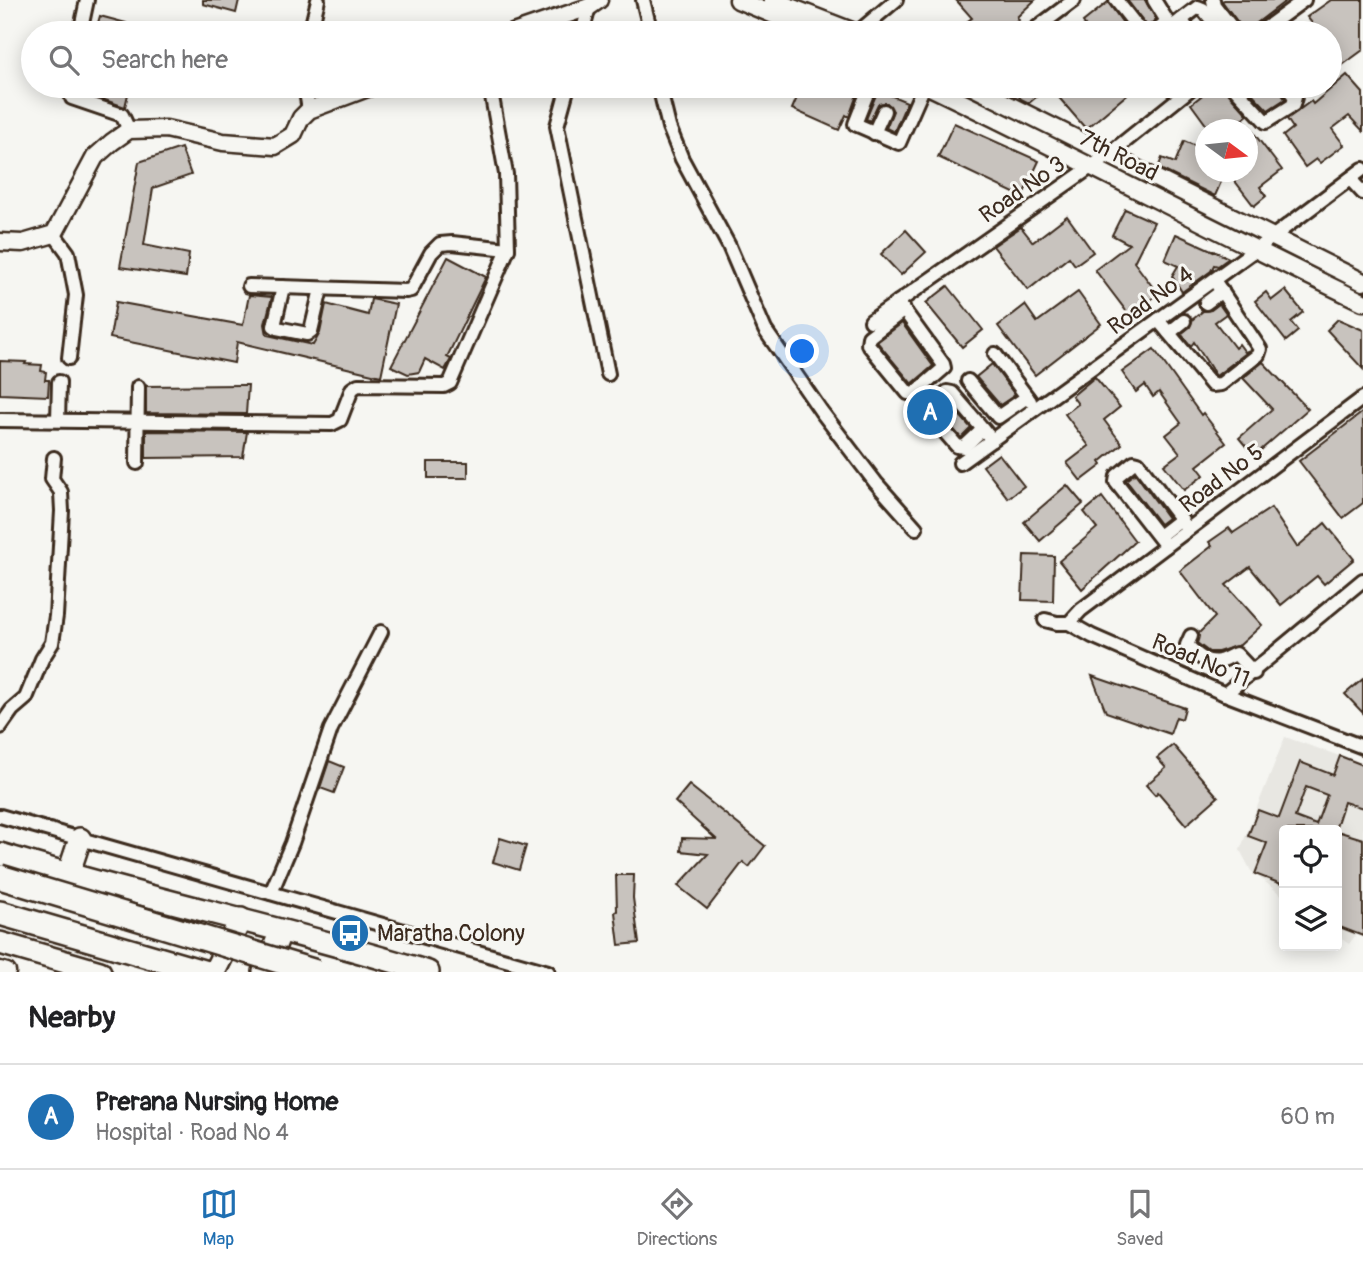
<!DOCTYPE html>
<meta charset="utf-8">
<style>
body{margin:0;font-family:Pangolin,sans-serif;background:#f6f6f6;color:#202124}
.controls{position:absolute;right:21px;bottom:21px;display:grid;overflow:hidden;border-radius:7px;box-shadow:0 4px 18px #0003}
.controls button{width:63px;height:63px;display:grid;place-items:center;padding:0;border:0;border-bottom:2px solid #e0e0e0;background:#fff;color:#202124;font:35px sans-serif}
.compass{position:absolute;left:1195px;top:119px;width:63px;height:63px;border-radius:50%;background:#fff;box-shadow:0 4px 18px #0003;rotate:105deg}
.you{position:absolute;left:803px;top:352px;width:24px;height:24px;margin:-18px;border:5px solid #fff;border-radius:50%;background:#1a73e8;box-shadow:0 0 0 10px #1a73e833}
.badge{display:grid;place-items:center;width:46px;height:46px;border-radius:50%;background:#1f6fb2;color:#fff;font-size:23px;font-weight:700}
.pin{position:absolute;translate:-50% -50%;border:4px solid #fff;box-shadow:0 2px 7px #0006}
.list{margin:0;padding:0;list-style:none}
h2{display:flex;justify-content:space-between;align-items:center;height:91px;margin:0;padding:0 28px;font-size:30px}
h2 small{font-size:23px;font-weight:400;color:#757577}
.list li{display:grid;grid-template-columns:46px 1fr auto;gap:21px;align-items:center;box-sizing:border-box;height:105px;padding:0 28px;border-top:2px solid #e0e0e0}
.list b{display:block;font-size:26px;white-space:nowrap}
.list p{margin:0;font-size:23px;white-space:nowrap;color:#757577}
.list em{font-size:23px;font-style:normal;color:#757577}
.icon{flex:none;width:38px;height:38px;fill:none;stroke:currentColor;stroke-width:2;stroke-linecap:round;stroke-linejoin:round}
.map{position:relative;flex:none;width:1363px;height:972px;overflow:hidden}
.search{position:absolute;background:#fff;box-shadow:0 4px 18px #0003;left:21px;right:21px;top:21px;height:77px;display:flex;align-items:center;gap:18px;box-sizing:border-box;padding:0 24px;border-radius:38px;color:#757577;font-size:26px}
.sheet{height:196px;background:#fff}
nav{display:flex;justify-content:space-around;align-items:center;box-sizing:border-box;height:98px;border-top:2px solid #e0e0e0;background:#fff;font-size:19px;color:#757577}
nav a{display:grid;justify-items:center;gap:4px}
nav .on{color:#1f6fb2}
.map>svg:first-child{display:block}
.built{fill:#e8e7e2}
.building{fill:#c8c3be;stroke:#3b2a1e;stroke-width:2;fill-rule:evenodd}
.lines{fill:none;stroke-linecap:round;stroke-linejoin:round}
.minor-casing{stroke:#3b2a1e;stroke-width:18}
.tertiary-casing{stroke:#3b2a1e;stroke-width:21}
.trunk-casing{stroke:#3b2a1e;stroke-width:26}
.motorway-casing{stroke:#3b2a1e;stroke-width:28}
.minor{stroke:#f6f6f2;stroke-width:12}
.tertiary{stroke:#f6f6f2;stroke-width:16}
.trunk{stroke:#f6f6f2;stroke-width:21}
.motorway{stroke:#f6f6f2;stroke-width:23}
.motorway-bridge-casing{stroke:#3b2a1e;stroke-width:28;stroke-linecap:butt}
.motorway-bridge{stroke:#f6f6f2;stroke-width:23}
.labels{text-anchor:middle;stroke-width:6;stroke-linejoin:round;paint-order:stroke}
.street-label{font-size:23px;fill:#3b2a1e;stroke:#f6f6f2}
.poi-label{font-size:23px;fill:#3b2a1e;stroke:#f6f6f2;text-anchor:start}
</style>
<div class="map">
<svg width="1363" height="972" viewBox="0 0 1363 972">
<rect width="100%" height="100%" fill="#f6f6f2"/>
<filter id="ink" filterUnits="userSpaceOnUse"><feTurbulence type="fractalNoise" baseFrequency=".0143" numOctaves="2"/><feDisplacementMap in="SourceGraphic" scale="14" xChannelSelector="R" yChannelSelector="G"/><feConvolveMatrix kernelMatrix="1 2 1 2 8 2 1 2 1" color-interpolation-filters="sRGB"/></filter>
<g filter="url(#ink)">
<polygon class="built" points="1285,737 1363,764 1363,925 1349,944 1337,936 1337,830 1284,830 1284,897 1251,871 1240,850"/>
<g class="building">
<polygon points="203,0 239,0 236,13 203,4"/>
<polygon points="956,0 1035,0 1017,17 1019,20 1001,33 968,33 962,25 972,18"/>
<polygon points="1127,0 1145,0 1156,19 1148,27"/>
<polygon points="1224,0 1287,0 1245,32 1222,1"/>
<polygon points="1331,0 1363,0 1363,50 1341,66 1330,49 1330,33 1298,33 1312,23 1307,17"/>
<polygon points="1108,2 1125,26 1116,33 1073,33 1085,25 1083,22"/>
<polygon points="100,16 126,23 123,33 95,33"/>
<polygon points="1347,75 1363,93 1363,131 1349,116 1332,129 1344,145 1320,163 1316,159 1305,167 1283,136 1293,128 1287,119 1311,101 1313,104"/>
<polygon points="105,86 129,90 125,107 102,99"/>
<polygon points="802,86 852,86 859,89 849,117 846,115 839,130 792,109"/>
<polygon points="1010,86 1049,86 1029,103 1021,99"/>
<polygon points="1049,86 1137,86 1086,129"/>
<polygon points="1214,86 1224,86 1227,92 1248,115 1243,119 1282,170 1260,187 1266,196 1254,206 1228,172 1248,172 1248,130 1210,130 1191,104"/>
<polygon points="1245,86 1277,86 1285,99 1268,110"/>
<polygon points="878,90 907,102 894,132 886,128 893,111 887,103 878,104 870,121 866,119"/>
<polygon points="954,123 1039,161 1022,197 938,157"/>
<polygon points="1184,141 1205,150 1199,165 1206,167 1206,172 1216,172 1224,175 1215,196 1158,168 1162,158 1175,163"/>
<polygon points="181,148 191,175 153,188 144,245 189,254 186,277 120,267 139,162"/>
<polygon points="1125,209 1154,222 1134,262 1158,294 1130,316 1095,270 1129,244 1112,235"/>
<polygon points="1067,216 1093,252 1075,265 1069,257 1028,290 993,246 1021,227 1033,242"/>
<polygon points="906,230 926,252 901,275 881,254"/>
<polygon points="1176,234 1229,258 1218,266 1214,265 1211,271 1182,292 1172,276 1178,266 1165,260"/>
<polygon points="448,257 486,277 447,357 451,359 445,370 425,359 419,372 408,374 391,366"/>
<polygon points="948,286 983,330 962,347 926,303"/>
<polygon points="1285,290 1303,312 1291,322 1298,331 1286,341 1255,301 1266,292 1272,300"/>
<polygon points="1078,292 1101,324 1035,375 998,326 1025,305 1037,322"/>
<polygon points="249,295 272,297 265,324 267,335 313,345 320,333 326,304 368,315 371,299 396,304 381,376 237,342 234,363 110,338 116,302 243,325"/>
<polygon points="1219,304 1226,314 1215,322 1235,348 1239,344 1245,352 1250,350 1216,376 1194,342 1191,346 1181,334 1190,327 1193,319 1203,311 1211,310"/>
<polygon points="1338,319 1363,330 1363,369 1327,330"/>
<polygon points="902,323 933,366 912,384 877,342"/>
<polygon points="1154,349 1201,415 1203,413 1226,443 1197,466 1204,475 1184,490 1164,465 1180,453 1166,435 1181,423 1159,392 1153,397 1145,385 1136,392 1122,372"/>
<polygon points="0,361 26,362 25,364 42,365 41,371 46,372 45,380 49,380 48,396 0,394"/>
<polygon points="1263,362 1308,409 1254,456 1239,438 1272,409 1243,378"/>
<polygon points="992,364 1015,395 1000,405 976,377"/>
<polygon points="1095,377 1120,407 1104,420 1122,444 1100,462 1102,465 1081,481 1067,463 1089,446 1065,414 1078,404 1072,396"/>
<polygon points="241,385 248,385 246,414 146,413 146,386"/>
<polygon points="949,403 971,428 961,438 939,412"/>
<polygon points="1363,412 1363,503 1343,518 1299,461"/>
<polygon points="146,431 247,432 243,457 146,458"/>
<polygon points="999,454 1024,486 1008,498 983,466"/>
<rect x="428" y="462" width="40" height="16"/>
<polygon points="1135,473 1168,518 1160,524 1126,480"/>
<polygon points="1067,485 1083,504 1040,541 1024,522"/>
<polygon points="1102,497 1135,541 1082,589 1059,561 1097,528 1084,512"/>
<polygon points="1271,508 1297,547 1325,523 1354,559 1324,584 1317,576 1281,605 1250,567 1226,585 1262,625 1240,645 1218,652 1209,652 1197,643 1199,633 1215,617 1180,571 1212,546 1209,542 1229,528 1233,533"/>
<polygon points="1024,555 1054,556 1053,601 1022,600"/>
<polygon points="1092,676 1185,708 1182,719 1176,717 1170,734 1106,712"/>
<polygon points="1363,679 1363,713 1345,694"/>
<polygon points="1173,745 1218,797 1186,825 1158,792 1155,795 1146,785 1166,768 1157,758"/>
<path d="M1340,756L1363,765V808L1344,802L1335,830H1284V885L1255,874L1267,843L1248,836L1258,810L1279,818L1300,762L1333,775ZM1306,787L1327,795L1316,825L1295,817Z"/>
<polygon points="329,761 344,767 334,793 320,788"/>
<polygon points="689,785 765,846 749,867 743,862 707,909 678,886 708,854 681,851 682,838 716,839 675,802"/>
<polygon points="1337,831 1363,839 1363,936 1337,926"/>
<polygon points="500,838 526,846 519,870 493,862"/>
<polygon points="616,875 634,875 633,898 639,943 619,945 615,912 617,911"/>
</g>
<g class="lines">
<g class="minor-casing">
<g id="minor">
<polyline points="643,0 651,33"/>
<polyline points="1116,0 1142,33"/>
<polyline points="1213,0 1214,5 1236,33"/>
<polyline points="1181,20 1191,33"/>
<polyline points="80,33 87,0"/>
<polyline points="310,33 318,0"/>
<polyline points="582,33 589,7"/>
<polyline points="857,33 896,0"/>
<polyline points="1030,33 1074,0"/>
<polyline points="1154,33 1167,21 1154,0"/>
<polyline points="1164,33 1198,7 1203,9 1222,33"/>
<polyline points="1259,33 1304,0"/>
<polyline points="71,86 72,98 122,115 129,130"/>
<polyline points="305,86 309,110"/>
<polyline points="568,86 557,126 608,374"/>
<polyline points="659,86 669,127 682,159 729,246 765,330 821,411 876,483 916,528"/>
<polyline points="870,86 855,124 899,143 924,86"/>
<polyline points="1233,86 1266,122 1293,105 1295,97 1286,86"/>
<polyline points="950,96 962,86"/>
<polyline points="874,133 884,111"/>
<polyline points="1350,179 1363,193"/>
<polyline points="54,234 68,253 76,295 69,358"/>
<polyline points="249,286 406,291 411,290 431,253 440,244 452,243 508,249"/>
<polyline points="283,287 274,326 277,328 307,334 311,331 321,289"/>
<polyline points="898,302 943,364 944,368 914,394 908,393 868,344 869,337 904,310"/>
<polyline points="1206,303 1222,291"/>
<polyline points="1158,320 1212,385 1221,384 1258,355 1260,349 1214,280"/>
<polyline points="871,321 1108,155 1194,86"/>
<polyline points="1169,333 1184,321"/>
<polyline points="995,354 1030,401"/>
<polyline points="968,381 998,417 1027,397"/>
<polyline points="1363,398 1081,610 1069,623 1092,636 1225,694 1363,747"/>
<polyline points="0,420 332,424 340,420 352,389 358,385 444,386 450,383 508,249 506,174 490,86"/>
<polyline points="58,420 59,382"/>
<polyline points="983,429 964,447 957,446 931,416 929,410 947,392 952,393 983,429 992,440"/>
<polyline points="137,463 138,387"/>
<polyline points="960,463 1255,250 1363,169"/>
<polyline points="1159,536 1181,519"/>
<polyline points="1166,546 1116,482 1117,476 1134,462 1138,463 1188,529"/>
<polyline points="1045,620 1057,623 1069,623"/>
<path d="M1191,636L1187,645C1196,654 1205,664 1219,661C1225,660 1230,656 1236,654L1254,673"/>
<polyline points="1225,694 1363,580"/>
<polyline points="0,727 12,710 26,698 42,659 52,643 56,616 62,511 61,492 52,479 54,458"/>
<polyline points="0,816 548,972"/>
<polyline points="271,893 292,843 331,729 381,632"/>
</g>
</g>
<g class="tertiary-casing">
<g id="tertiary">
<polyline points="738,0 817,33"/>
<polyline points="772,0 857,33"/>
<polyline points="513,33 589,7 599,0"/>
<path d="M928,86C1074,156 1217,232 1363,302"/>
<polyline points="971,86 1363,282"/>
<polyline points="0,242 23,243 54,234 95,157 112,142 129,130 166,129 223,142 275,146 293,135 301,118 309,110 373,86"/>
<polyline points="0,970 7,972"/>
</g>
</g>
<g class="trunk-casing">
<g id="trunk">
<path d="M0,854C142,898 287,928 428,972"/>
<polyline points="68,875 80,839"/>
<polyline points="0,943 100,972"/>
<polyline points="214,972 241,919"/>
<polyline points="264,972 281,931"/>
</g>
</g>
<g class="motorway-casing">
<polyline id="motorway" points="0,913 203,972"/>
</g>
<use href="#minor" class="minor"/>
<use href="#tertiary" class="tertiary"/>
<use href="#trunk" class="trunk"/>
<use href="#motorway" class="motorway"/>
<g class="motorway-bridge-casing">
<polyline id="motorway-bridge" points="0,877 316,972"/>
</g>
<use href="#motorway-bridge" class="motorway-bridge"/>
</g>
</g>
<defs>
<g id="bus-disc" transform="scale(2.0125)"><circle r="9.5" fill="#1f6fb2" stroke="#f6f6f2"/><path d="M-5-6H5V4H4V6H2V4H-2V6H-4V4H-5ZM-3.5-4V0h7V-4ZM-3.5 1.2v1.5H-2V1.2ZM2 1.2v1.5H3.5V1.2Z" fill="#fff"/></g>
</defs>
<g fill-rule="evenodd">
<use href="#bus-disc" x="350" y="933"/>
</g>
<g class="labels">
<g class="street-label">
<text transform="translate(1119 155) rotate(27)" y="8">7th Road</text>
<text transform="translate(1022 189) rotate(-35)" y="8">Road No 3</text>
<text transform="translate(1150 300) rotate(-36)" y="8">Road No 4</text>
<text transform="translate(1221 478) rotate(-37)" y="8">Road No 5</text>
<text transform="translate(1201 660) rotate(23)" y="8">Road No 11</text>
</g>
<g class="poi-label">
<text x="377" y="941">Maratha Colony</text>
</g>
</g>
</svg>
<div class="controls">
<button><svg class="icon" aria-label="locate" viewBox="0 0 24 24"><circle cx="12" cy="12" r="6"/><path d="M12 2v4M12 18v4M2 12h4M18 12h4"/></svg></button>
<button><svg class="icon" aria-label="layers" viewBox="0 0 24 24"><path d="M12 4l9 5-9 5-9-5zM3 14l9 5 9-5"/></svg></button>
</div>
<svg class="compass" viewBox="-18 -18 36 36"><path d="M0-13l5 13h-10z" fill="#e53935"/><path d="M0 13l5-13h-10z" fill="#757577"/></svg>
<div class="you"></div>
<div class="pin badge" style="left:930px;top:412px">A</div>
<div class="search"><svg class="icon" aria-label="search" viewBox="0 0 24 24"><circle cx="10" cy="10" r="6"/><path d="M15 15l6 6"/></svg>Search here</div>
</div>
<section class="sheet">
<h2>Nearby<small></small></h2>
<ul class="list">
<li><span class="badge">A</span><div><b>Prerana Nursing Home</b><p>Hospital · Road No 4</p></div><em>60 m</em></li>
</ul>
</section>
<nav>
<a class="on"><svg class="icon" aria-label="map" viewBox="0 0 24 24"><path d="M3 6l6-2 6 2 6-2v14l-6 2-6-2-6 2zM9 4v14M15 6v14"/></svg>Map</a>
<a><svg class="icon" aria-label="directions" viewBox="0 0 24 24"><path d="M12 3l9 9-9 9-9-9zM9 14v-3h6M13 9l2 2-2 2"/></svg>Directions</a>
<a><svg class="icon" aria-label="saved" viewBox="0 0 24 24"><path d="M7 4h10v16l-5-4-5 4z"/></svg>Saved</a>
</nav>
